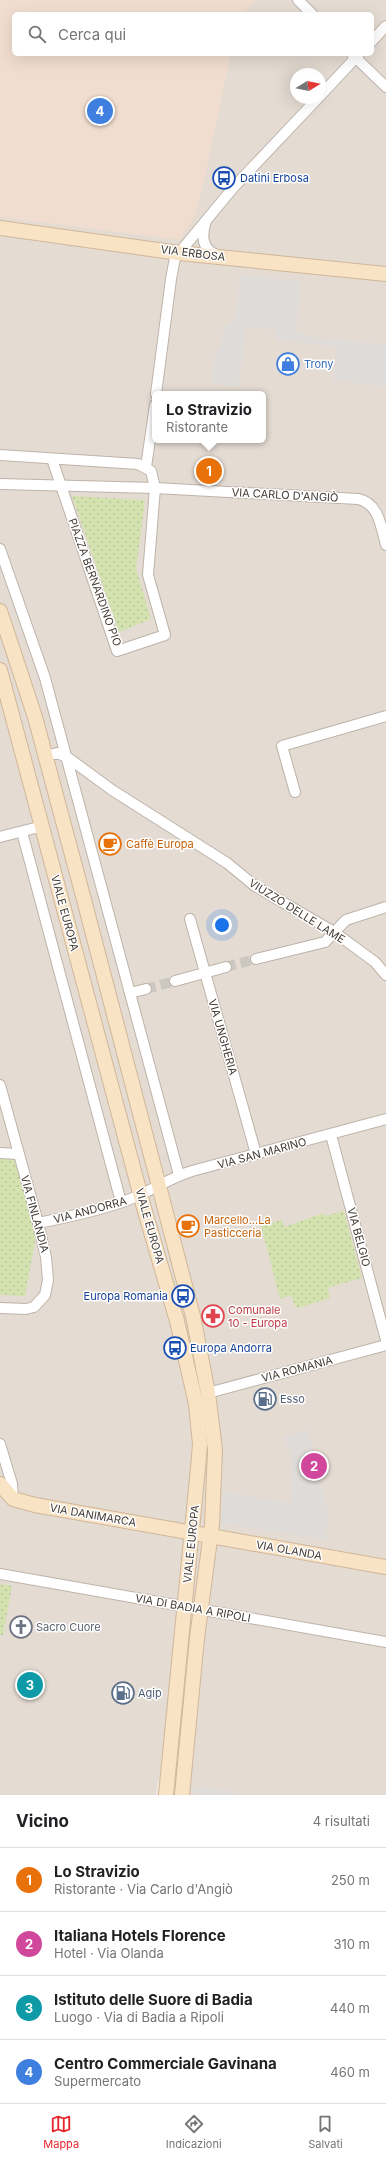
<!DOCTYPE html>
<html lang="it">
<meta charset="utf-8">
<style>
body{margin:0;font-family:Inter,sans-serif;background:#f2f2f2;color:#202124}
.compass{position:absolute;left:290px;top:68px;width:36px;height:36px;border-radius:50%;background:#fff;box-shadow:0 4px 16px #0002;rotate:80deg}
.you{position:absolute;left:222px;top:925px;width:14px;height:14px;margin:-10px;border:3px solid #fff;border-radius:50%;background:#1a73e8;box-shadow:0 0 0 6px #1a73e833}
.badge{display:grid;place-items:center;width:26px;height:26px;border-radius:50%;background:#e7242c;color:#fff;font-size:13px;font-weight:700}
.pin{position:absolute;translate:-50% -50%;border:2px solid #fff;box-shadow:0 1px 4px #0006}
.popup{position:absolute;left:152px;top:391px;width:114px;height:52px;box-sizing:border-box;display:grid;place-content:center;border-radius:6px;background:#fff;filter:drop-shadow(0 1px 3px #0005);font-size:13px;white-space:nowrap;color:#757577}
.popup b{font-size:15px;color:#202124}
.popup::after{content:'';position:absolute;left:50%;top:100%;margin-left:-8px;border:8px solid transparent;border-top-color:#fff}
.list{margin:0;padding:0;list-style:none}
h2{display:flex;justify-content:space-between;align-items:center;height:52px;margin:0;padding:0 16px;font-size:17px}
h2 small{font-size:13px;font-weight:400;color:#757577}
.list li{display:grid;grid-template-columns:26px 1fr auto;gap:12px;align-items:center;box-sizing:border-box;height:64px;padding:0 16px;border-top:1px solid #e0e0e0}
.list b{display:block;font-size:15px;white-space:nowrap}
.list p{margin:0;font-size:13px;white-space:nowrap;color:#757577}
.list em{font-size:13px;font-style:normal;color:#757577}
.icon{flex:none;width:22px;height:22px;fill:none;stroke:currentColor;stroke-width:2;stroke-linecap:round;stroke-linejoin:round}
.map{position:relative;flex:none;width:386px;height:1795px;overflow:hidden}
.search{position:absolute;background:#fff;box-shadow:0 4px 16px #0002;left:12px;right:12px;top:12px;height:44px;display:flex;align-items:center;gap:10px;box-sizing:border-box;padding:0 14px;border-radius:6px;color:#757577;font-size:15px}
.sheet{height:308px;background:#fff}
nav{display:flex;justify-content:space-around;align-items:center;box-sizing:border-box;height:56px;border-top:1px solid #e0e0e0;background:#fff;font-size:11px;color:#757577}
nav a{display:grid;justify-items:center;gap:2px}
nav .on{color:#e7242c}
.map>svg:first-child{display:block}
.residential{fill:#e4dbd2;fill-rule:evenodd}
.commercial{fill:#f1ddd0}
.green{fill:url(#green-dots)}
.parking{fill:#dedbd9}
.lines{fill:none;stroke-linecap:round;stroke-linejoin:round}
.street-tunnel{stroke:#cdc7c1;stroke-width:10;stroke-dasharray:10 5;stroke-linecap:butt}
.street-casing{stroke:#beb3aa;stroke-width:12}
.secondary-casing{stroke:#d0b79a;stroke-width:16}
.street{stroke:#fff;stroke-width:10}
.secondary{stroke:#f9e3c5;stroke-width:14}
.labels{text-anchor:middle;stroke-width:3;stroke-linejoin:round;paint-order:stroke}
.transit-label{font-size:11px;fill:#164399;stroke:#fff;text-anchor:start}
.street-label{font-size:11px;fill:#423a34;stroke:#fff}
.shop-label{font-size:11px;fill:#366cbe;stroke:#fff;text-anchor:start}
.food-label{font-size:11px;fill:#c56008;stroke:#fff;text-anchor:start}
.health-label{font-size:11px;fill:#be3a42;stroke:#fff;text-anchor:start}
.service-label{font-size:11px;fill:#4e5e75;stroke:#fff;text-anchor:start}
.worship-label{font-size:11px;fill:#5b616d;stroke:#fff;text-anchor:start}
</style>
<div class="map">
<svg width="386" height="1795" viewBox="0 0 386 1795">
<defs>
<pattern id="green-dots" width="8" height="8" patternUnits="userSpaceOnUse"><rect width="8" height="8" fill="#d4e2b0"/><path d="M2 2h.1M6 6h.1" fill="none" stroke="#b7c398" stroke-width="1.8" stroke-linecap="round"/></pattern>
</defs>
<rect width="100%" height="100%" fill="#f0eae4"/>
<path class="residential" d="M0,0H386V1795H187L188,1783L158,1781L156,1795H0ZM14,14H372V54H14ZM296,74H320V98H296ZM155,394H263V440H155Z"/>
<polygon class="commercial" points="0,0 256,0 243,14 14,14 14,54 231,54 197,212 180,240 0,217"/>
<g class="green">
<polygon points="72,496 145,500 136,569 151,619 119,632"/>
<polygon points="0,1158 15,1159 36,1235 25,1296 0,1295"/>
<polygon points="344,1211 362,1278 330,1287 328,1289 330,1298 298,1308 295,1306 291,1295 280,1299 261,1226 282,1220 284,1227 324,1213 325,1216"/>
<polygon points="0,1584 12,1586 3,1635 0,1635"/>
</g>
<g class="parking">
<polygon points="240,275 300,281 296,332 302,333 304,336 386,345 386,387 333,380 337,347 277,340 273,329 247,327 238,386 212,383 216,351 221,346 223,330 236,318"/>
<polygon points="308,1430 328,1513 326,1540 221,1523 224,1492 291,1503 291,1455 283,1436"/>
<polygon points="194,1787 233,1791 233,1795 194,1795"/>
</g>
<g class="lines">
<g class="street-tunnel">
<polyline points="226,967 256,959"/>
<polyline points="146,989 175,981"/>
</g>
<g class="street-casing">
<g id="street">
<polyline points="298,0 312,14"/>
<polyline points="372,41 386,26"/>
<polyline points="352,54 386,87"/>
<polyline points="320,96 359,54"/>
<path d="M206,221C201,235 202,251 218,255"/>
<polyline points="156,394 171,279 175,258 233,188 318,98"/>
<polyline points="0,455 138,464 151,471 155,488 148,575 165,635 117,651 52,459"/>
<polyline points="146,467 155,405"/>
<path d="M0,484L155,488L358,499C379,503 381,527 386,545"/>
<polyline points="0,549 45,678 179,1175"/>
<polyline points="45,756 57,753 67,757 112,790 227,863 255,886 334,932 375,962 386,975"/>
<polyline points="295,792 282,746 386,716"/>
<polyline points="22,832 121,1202"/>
<polyline points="0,837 43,826"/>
<polyline points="190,919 256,1154"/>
<polyline points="256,959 325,942 346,920 386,907"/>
<polyline points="175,981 226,967"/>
<polyline points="130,993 146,989"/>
<polyline points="0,1085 38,1223 46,1257 48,1280 45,1295 34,1307 26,1309 0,1308"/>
<polyline points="331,1135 386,1340"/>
<polyline points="0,1153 18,1154"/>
<path d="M38,1223C69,1217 103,1210 133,1198C154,1189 170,1178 192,1171L386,1119"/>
<polyline points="208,1393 386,1345"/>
<polyline points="0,1444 12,1484 13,1499"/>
<polyline points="0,1574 386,1642"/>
</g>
</g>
<g class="secondary-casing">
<g id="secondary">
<polyline points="0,228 179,253 386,274"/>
<polyline points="0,611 35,717 83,896 193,1316 208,1393 215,1450 212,1524 197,1638 182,1795"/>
<polyline points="0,670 144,1208 177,1321 196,1404 200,1444 198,1468 166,1795"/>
<polyline points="0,1484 13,1499 35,1505 386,1567"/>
</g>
</g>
<use href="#street" class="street"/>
<use href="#secondary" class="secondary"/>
</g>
<defs>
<g id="bus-ring" transform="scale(1.15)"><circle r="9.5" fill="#fff" stroke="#1a4fb4" stroke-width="1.5"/><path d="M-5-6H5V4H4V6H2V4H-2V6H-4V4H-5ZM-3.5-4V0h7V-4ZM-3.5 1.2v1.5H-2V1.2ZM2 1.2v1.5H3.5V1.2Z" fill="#1a4fb4"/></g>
<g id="shop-ring" transform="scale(1.15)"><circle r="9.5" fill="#fff" stroke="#3f7fe0" stroke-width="1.5"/><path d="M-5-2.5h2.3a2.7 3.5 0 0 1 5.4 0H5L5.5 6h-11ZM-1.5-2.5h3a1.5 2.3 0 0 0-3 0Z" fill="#3f7fe0"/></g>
<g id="cafe-ring" transform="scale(1.15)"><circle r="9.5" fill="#fff" stroke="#e8710a" stroke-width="1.5"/><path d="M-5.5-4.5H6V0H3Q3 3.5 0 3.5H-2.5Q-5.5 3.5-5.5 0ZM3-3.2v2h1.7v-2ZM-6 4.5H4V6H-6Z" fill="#e8710a"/></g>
<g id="pharmacy-ring" transform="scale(1.15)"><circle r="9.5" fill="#fff" stroke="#e0444e" stroke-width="1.5"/><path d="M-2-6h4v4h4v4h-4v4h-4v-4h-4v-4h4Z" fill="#e0444e"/></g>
<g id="fuel-ring" transform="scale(1.15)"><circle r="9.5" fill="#fff" stroke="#5c6f8a" stroke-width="1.5"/><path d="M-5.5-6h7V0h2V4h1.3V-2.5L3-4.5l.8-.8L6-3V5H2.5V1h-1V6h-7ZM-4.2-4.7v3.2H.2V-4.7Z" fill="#5c6f8a"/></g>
<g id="church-ring" transform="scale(1.15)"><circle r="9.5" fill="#fff" stroke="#6b7280" stroke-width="1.5"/><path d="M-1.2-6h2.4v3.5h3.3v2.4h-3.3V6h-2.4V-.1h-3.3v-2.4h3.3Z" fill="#6b7280"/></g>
</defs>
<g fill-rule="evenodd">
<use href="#bus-ring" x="224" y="178"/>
<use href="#shop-ring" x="288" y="364"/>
<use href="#cafe-ring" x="110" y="844"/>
<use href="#cafe-ring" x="188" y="1226"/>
<use href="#bus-ring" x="183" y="1296"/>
<use href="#pharmacy-ring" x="213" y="1316"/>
<use href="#bus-ring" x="175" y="1348"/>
<use href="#fuel-ring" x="265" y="1399"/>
<use href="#church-ring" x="21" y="1627"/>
<use href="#fuel-ring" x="123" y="1693"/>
</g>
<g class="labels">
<g class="transit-label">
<text x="240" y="182">Datini Erbosa</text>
<text x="168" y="1300" text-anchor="end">Europa Romania</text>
<text x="190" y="1352">Europa Andorra</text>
</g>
<g class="street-label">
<text transform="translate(193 253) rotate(7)" y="4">VIA ERBOSA</text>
<text transform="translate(285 495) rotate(3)" y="4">VIA CARLO D'ANGIÒ</text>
<text transform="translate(95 582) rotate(70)" y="4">PIAZZA BERNARDINO PIO</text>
<text transform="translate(297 911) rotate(32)" y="4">VIUZZO DELLE LAME</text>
<text transform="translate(65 913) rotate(75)" y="4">VIALE EUROPA</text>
<text transform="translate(223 1037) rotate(74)" y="4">VIA UNGHERIA</text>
<text transform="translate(262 1153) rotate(-15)" y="4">VIA SAN MARINO</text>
<text transform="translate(90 1210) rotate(-15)" y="4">VIA ANDORRA</text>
<text transform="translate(35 1214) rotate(75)" y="4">VIA FINLANDIA</text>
<text transform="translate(150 1226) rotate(74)" y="4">VIALE EUROPA</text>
<text transform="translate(359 1237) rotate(75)" y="4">VIA BELGIO</text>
<text transform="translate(297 1369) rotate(-15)" y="4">VIA ROMANIA</text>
<text transform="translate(93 1515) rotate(10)" y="4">VIA DANIMARCA</text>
<text transform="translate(191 1544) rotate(-84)" y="4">VIALE EUROPA</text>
<text transform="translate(289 1550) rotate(10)" y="4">VIA OLANDA</text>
<text transform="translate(193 1608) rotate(10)" y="4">VIA DI BADIA A RIPOLI</text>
</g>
<g class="shop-label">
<text x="304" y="368">Trony</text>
</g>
<g class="food-label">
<text x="126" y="848">Caffè Europa</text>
<text x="204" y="1224">Marcello...La<tspan x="204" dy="13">Pasticceria</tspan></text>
</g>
<g class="health-label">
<text x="228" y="1314">Comunale<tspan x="228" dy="13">10 - Europa</tspan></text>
</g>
<g class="service-label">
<text x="280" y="1403">Esso</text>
<text x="138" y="1697">Agip</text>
</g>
<g class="worship-label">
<text x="36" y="1631">Sacro Cuore</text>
</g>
</g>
</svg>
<svg class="compass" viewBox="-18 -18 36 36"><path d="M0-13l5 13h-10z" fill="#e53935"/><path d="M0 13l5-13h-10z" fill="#757577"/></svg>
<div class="you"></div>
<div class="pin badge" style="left:209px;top:471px;background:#e8710a">1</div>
<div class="popup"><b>Lo Stravizio</b>Ristorante</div>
<div class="pin badge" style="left:314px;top:1466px;background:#d1479c">2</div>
<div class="pin badge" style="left:30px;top:1685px;background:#0f9aa8">3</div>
<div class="pin badge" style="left:100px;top:111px;background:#3f7fe0">4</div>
<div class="search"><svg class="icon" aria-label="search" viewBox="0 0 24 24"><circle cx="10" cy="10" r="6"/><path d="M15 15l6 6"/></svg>Cerca qui</div>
</div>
<section class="sheet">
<h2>Vicino<small>4 risultati</small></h2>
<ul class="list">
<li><span class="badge" style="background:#e8710a">1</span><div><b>Lo Stravizio</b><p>Ristorante · Via Carlo d'Angiò</p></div><em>250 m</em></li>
<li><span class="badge" style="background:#d1479c">2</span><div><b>Italiana Hotels Florence</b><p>Hotel · Via Olanda</p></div><em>310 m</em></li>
<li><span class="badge" style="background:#0f9aa8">3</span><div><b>Istituto delle Suore di Badia</b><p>Luogo · Via di Badia a Ripoli</p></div><em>440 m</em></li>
<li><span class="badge" style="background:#3f7fe0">4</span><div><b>Centro Commerciale Gavinana</b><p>Supermercato</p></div><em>460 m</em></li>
</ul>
</section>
<nav>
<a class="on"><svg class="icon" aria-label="map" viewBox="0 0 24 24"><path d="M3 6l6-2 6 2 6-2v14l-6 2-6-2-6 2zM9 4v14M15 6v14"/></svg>Mappa</a>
<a><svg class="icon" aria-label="directions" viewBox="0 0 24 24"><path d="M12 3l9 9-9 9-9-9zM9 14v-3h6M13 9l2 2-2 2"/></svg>Indicazioni</a>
<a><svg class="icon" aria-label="saved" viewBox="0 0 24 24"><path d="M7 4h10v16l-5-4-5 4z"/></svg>Salvati</a>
</nav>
